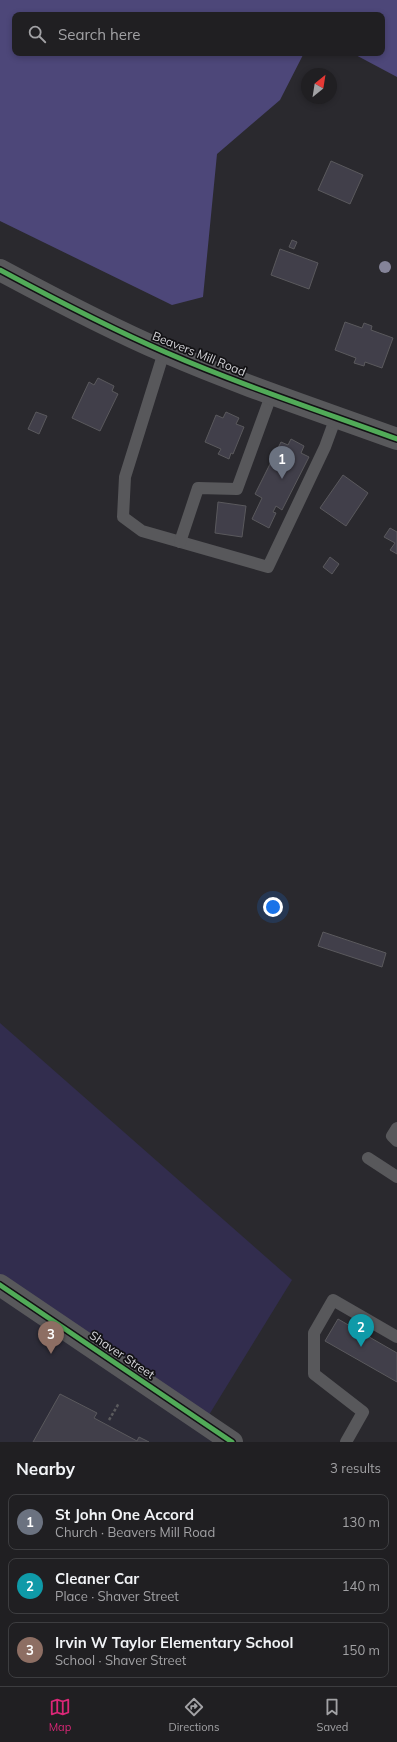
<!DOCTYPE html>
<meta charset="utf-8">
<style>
body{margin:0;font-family:Mulish,sans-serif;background:#28272a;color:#f1f3f6}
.compass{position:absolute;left:301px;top:68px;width:36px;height:36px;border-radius:50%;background:#201f22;box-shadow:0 2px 6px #0003;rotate:30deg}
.you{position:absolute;left:273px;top:907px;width:14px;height:14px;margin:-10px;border:3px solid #fff;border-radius:50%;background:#1a73e8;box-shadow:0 0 0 6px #1a73e833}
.badge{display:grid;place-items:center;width:26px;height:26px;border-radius:50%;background:#db2777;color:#fff;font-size:13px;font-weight:700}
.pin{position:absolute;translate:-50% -33px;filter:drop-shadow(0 1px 2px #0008)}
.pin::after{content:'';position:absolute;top:21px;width:14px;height:12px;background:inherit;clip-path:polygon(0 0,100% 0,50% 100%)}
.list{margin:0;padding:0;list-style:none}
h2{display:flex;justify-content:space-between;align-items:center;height:52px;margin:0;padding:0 16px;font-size:17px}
h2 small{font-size:13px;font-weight:400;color:#a2a2a5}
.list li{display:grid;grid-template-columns:26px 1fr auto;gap:12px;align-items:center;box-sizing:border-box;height:56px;margin:0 8px 8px;padding:0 8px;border:1px solid #3d3d40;border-radius:8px}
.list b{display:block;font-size:15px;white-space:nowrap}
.list p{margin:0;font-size:13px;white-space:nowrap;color:#a2a2a5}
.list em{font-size:13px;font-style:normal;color:#a2a2a5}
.icon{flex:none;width:22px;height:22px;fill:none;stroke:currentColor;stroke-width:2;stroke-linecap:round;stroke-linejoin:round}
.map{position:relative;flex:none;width:397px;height:1442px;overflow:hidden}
.search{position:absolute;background:#201f22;box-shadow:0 2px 6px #0003;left:12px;right:12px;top:12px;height:44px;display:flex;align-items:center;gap:10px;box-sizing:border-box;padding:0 14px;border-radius:8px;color:#a2a2a5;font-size:15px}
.sheet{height:244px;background:#201f22}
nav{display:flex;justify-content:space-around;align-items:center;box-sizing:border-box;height:56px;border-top:1px solid #3d3d40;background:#201f22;font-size:11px;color:#a2a2a5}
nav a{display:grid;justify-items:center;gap:2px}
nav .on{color:#db2777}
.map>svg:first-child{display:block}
.built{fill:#2d2c38}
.green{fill:#322d4e}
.forest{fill:#4d4779}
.building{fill:#413f4a;stroke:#5a595d}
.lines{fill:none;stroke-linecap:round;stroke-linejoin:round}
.path{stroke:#5a5a5d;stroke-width:2.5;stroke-dasharray:3 2;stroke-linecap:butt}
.service{stroke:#58585b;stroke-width:12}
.minor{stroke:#58585b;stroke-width:22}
.tertiary{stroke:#58585b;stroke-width:22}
.cycleway-casing{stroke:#121114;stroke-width:8}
.cycleway{stroke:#51ab58;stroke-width:5}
.tree{fill:#858499}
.labels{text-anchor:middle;stroke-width:3.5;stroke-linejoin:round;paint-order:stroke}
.street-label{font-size:12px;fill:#d4d4d8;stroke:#121114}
</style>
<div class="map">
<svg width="397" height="1442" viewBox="0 0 397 1442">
<rect width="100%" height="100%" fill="#2a292e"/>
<polygon class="built" points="0,1285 232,1442 0,1442"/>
<polygon class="green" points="0,1023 292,1280 204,1423 0,1284"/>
<polygon class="forest" points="0,0 397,0 397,77 352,53 382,53 382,15 15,15 15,53 304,53 280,100 217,154 203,297 172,305 0,221"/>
<g class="building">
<polygon points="331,161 363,175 350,204 318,190"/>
<polygon points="292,240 297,242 294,249 289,247"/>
<polygon points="280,249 318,263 309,289 271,275"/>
<polygon points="345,322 362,328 364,323 372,326 371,330 393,338 382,368 365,362 364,366 354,363 356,358 335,350"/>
<polygon points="98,378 114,386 112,391 118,394 100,431 72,418 89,382 94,385"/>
<polygon points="36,412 47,416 39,434 28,429"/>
<polygon points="226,412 239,418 236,424 244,427 233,454 231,453 229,459 218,454 221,449 205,442 216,415 223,418"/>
<polygon points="291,439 304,446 301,453 309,457 282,510 276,506 273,512 276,513 269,528 252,519 262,498 255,494 281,442 288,445"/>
<polygon points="343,475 368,493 346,526 320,508"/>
<polygon points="218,502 246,506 242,537 215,533"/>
<polygon points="390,528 397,532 397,554 390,550 395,543 384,537"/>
<polygon points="330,557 339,564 332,574 323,567"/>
<polygon points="323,932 386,953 382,967 318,946"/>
<polygon points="338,1319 397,1353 397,1382 325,1341"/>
<polygon points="60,1394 97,1413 94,1418 137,1441 139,1437 149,1442 33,1442"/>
</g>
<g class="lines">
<polyline class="path" points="109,1420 119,1403"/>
<g class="service">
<polyline points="164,352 125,477 123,517 142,531 268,567 325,447 336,417"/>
<polyline points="180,542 198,488 237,489 272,393"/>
<polyline points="397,1128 392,1136 397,1141"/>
<polyline points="368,1158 397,1177"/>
<polyline points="346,1442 363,1412 314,1374 314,1333 333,1300 397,1337"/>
</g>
<polyline class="minor" points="0,1285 232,1442"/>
<path class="tertiary" d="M0,270C54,299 109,328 165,352C241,385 320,411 397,439"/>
<g class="cycleway-casing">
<g id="cycleway">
<path d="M0,270C54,299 109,328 165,352C241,385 320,411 397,439"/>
<polyline points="0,1285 232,1442"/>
</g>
</g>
<use href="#cycleway" class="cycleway"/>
</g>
<circle class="tree" cx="385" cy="267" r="6"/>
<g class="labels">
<g class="street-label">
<text transform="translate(199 354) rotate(22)" y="4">Beavers Mill Road</text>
<text transform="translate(122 1355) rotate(34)" y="4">Shaver Street</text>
</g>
</g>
</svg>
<svg class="compass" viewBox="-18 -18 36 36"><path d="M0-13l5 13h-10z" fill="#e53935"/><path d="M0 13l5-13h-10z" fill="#a2a2a5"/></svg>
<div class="you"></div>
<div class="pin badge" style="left:282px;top:479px;background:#6b7280">1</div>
<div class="pin badge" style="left:361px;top:1347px;background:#0f9aa8">2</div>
<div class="pin badge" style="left:51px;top:1354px;background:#8d6e63">3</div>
<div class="search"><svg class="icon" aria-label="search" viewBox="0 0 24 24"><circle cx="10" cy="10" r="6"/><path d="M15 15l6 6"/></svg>Search here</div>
</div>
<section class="sheet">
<h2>Nearby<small>3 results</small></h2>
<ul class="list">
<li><span class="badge" style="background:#6b7280">1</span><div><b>St John One Accord</b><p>Church · Beavers Mill Road</p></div><em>130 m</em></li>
<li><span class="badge" style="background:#0f9aa8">2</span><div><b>Cleaner Car</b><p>Place · Shaver Street</p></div><em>140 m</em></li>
<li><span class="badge" style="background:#8d6e63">3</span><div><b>Irvin W Taylor Elementary School</b><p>School · Shaver Street</p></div><em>150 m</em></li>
</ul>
</section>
<nav>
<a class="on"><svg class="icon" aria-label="map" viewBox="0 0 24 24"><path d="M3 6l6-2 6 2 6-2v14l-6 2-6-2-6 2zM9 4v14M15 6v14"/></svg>Map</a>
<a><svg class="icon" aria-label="directions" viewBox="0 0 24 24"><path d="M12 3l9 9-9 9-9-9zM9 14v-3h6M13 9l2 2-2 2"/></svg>Directions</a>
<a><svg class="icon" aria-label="saved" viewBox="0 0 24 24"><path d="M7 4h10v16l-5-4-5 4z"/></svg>Saved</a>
</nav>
